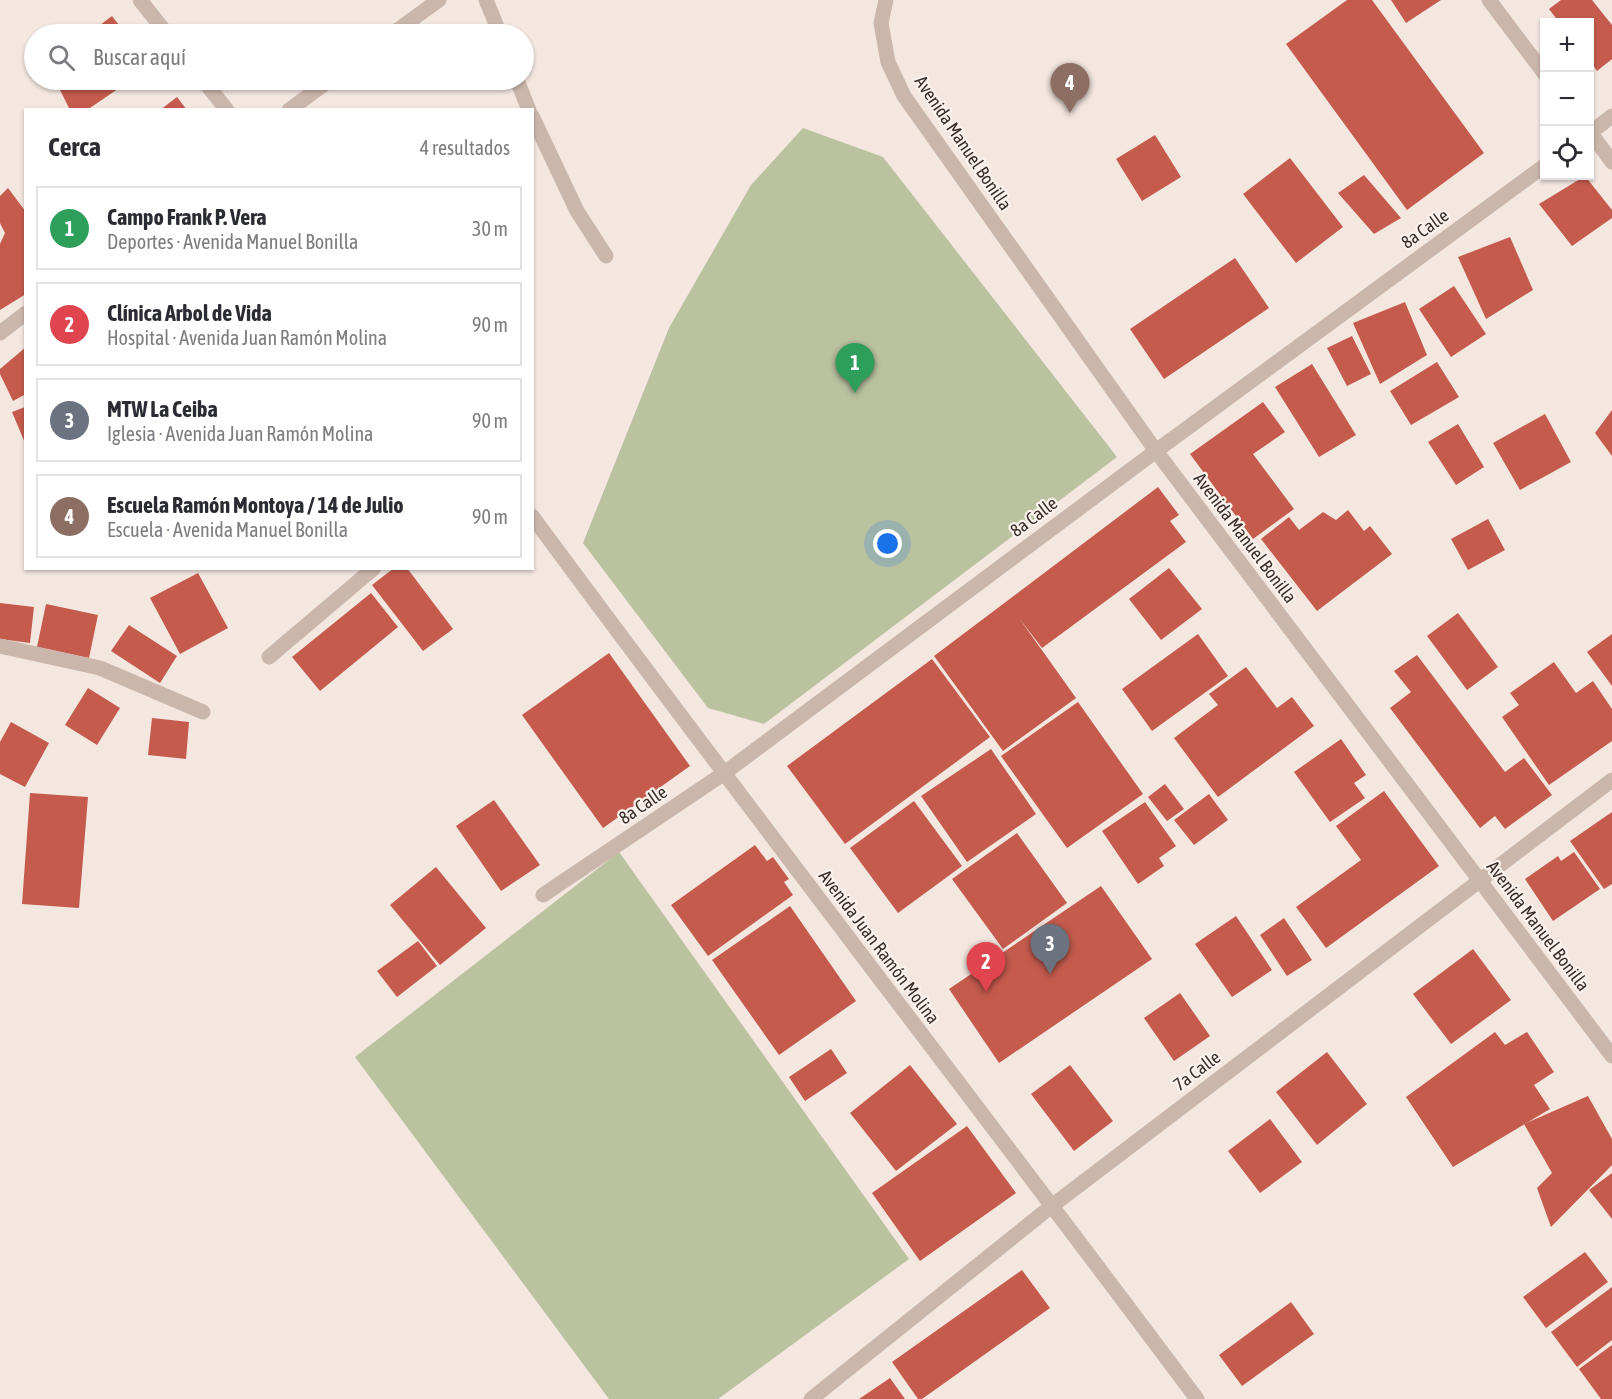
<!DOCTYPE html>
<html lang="es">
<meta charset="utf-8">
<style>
body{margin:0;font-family:"Asap Condensed",sans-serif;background:#f2f2f3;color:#2b2b33}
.controls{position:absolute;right:18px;top:18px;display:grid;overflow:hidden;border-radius:0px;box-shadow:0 2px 4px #0004}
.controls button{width:54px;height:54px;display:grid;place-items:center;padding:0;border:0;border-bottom:2px solid #e1e1e2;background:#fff;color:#2b2b33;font:30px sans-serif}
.you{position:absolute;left:888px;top:544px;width:21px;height:21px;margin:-15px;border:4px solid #fff;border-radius:50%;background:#1a73e8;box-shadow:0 0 0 9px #1a73e833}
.badge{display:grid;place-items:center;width:39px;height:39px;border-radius:50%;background:#0b8043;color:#fff;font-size:20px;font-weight:700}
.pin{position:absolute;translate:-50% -50px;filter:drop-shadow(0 2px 3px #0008)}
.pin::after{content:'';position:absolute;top:32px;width:21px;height:18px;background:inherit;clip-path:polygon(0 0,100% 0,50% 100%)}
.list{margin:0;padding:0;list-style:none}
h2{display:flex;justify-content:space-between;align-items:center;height:78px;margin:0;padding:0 24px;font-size:26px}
h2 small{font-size:20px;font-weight:400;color:#7c7c81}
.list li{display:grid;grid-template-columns:39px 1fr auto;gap:18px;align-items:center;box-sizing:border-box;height:84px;margin:0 12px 12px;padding:0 12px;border:2px solid #e1e1e2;border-radius:0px}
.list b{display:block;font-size:22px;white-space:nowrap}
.list p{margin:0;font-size:20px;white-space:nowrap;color:#7c7c81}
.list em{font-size:20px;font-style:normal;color:#7c7c81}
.icon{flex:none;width:33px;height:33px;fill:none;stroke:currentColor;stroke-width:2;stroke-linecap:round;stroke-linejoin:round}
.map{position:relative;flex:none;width:1612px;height:1399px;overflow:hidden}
.search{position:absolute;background:#fff;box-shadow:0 2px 4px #0004;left:24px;top:24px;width:510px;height:66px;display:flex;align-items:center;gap:15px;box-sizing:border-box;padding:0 21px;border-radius:33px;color:#7c7c81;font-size:22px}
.panel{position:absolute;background:#fff;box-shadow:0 2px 4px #0004;left:24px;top:108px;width:510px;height:462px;border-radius:0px}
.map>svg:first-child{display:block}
.green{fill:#bbc2a0}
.building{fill:#c45b4d}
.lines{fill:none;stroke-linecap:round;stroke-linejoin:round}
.minor{stroke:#cbb6ab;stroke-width:15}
.tertiary{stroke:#cbb6ab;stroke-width:15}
.labels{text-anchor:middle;stroke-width:4.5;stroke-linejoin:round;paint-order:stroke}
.street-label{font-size:18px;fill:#392d2a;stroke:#faf2ec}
</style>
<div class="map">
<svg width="1612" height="1399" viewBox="0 0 1612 1399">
<rect width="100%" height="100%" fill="#f3e7e0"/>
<g class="green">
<polygon points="803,128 883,157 1117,457 764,724 708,708 583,543 669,328 751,185"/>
<polygon points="619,852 909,1259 718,1399 609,1399 355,1057"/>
</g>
<g class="building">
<polygon points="1347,0 1372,0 1484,153 1407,210 1286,44"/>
<polygon points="1391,0 1441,0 1406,23"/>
<polygon points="1561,0 1592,0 1612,25 1612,59 1597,71 1590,61 1590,22 1559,22 1549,9"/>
<polygon points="112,16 126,34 88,34"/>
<polygon points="55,80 131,80 87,110 70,110"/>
<polygon points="177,97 187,110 160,110"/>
<polygon points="1155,135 1181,177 1142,201 1116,159"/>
<polygon points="1290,158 1343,227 1296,263 1243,194"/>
<polygon points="1364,175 1401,218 1374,234 1338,193"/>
<polygon points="1585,176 1612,210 1612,218 1572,246 1539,204"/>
<polygon points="8,188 26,212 26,294 0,310 0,244 5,233 0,223 0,196"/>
<polygon points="1510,237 1533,290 1486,319 1458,257"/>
<polygon points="1235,258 1269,308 1164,379 1130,329"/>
<polygon points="1454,286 1486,334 1451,357 1419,309"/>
<polygon points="1405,302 1427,355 1380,384 1353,323"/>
<polygon points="1352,336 1371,374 1347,386 1327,348"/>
<polygon points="26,347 26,394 13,401 0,374 0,369"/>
<polygon points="1437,362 1459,397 1411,425 1390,391"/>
<polygon points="1312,364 1356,435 1319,457 1275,387"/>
<polygon points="1263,402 1285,432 1253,454 1294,509 1253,539 1190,454"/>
<polygon points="25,407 25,443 12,412"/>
<polygon points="1612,410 1612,456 1595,433"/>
<polygon points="1545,414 1571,462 1520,490 1493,443"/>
<polygon points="1458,424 1484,467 1456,485 1428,442"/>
<polygon points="1158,487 1179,515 1170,521 1186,542 1042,648 1019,618 1076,698 1003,751 934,656"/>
<polygon points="1348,510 1364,531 1370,526 1392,554 1317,611 1261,539 1289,517 1299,530 1323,512 1336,520"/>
<polygon points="1488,519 1505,550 1468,570 1451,539"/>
<polygon points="394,568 407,568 453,629 423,651 372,585"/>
<polygon points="1169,568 1202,609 1161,640 1129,599"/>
<polygon points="198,573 228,628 180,654 150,598"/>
<polygon points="371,593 398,627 320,691 292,657"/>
<polygon points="0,603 34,607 30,643 0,639"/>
<polygon points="46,604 98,615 89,658 37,647"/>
<polygon points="1458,613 1498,667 1467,690 1427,636"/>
<polygon points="129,625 177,656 160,683 111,651"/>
<polygon points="1198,634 1228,676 1152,731 1122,689"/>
<polygon points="1612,634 1612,686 1587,652"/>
<polygon points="609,653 690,766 603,828 522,715"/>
<polygon points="1417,655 1505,772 1524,758 1552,795 1505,829 1495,816 1480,828 1390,708 1411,692 1394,671"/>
<polygon points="932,659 990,737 845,844 787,766"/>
<polygon points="1554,662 1576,693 1593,681 1612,709 1612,741 1549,785 1502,717 1519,705 1510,693"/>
<polygon points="1246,667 1277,708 1292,697 1314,726 1218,797 1174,738 1218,705 1209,694"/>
<polygon points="88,688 120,708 97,745 65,725"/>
<polygon points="1078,702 1143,794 1067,848 1001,756"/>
<polygon points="152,718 189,722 186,759 148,755"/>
<polygon points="11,722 49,743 25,787 0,774 0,742"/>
<polygon points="1341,739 1366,775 1354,783 1365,798 1330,822 1294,772"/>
<polygon points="991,749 1036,814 967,862 921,796"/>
<polygon points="1165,784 1184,809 1167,821 1148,797"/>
<polygon points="1384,791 1439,866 1326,948 1296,907 1361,860 1336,826"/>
<polygon points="30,793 88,797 79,908 22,904"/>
<polygon points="1209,794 1228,820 1194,845 1174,820"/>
<polygon points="494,800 540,865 501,891 456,826"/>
<polygon points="914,801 962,866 898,913 850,848"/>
<polygon points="1145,802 1176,846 1159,858 1164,866 1138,884 1102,831"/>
<polygon points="1612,812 1612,884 1604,889 1570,841"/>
<polygon points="1017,833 1067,903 1003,949 952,879"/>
<polygon points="755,845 767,861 773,857 789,879 784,882 793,895 708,956 671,905"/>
<polygon points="1574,852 1600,889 1553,921 1525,879 1558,856 1561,861"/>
<polygon points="436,867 486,928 440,965 390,905"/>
<polygon points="1101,886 1152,959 999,1063 949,989"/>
<polygon points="790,906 856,1001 779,1055 712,960"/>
<polygon points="1236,916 1272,970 1232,997 1195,944"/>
<polygon points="1284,918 1312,960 1287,976 1260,935"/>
<polygon points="418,941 437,966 397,997 377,971"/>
<polygon points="1473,949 1511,1000 1451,1044 1413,994"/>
<polygon points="1180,993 1210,1036 1174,1061 1144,1018"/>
<polygon points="1495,1032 1505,1045 1527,1032 1554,1072 1534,1085 1550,1109 1453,1167 1406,1097"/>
<polygon points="831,1049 847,1073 805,1101 789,1077"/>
<polygon points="1327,1052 1367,1104 1317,1145 1276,1092"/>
<polygon points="910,1065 957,1124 896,1171 850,1113"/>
<polygon points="1070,1065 1113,1121 1074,1151 1031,1094"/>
<polygon points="1588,1096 1612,1139 1612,1165 1551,1227 1537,1188 1552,1173 1524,1124"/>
<polygon points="1270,1119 1302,1162 1260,1193 1228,1151"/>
<polygon points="967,1126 1016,1193 920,1261 872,1193"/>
<polygon points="1612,1173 1612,1219 1589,1190"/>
<polygon points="1585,1252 1608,1282 1546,1328 1523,1297"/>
<polygon points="1022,1270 1050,1308 922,1399 918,1399 892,1362"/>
<polygon points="1612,1287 1612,1340 1577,1367 1551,1332"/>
<polygon points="1291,1302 1314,1334 1242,1386 1219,1355"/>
<polygon points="1612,1345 1612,1399 1601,1399 1579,1369"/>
<polygon points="890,1378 905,1399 859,1399"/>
</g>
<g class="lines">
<g class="minor">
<polyline points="140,0 167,34"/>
<polyline points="486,0 500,34"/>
<polyline points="886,0 881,23 888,62 904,96 1156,451 1612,1056"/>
<polyline points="392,34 439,0"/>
<polyline points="203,80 227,110"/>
<polyline points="517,80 529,110"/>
<polyline points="289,110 330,80"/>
<polyline points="532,116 577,211 606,256"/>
<polyline points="1590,133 1612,116"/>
<polyline points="0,333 26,313"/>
<path d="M532,516C751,813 977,1104 1197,1399"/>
<polyline points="0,646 100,668 203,712"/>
<polyline points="269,657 374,568"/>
<polyline points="543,895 723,774 1156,451 1544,166"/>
<polyline points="811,1399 1053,1205 1612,780"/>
</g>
<g class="tertiary">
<polyline points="1489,0 1544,73"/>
<polyline points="1590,132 1612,162"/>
</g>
</g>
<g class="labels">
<g class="street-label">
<text transform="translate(963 143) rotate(56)" y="6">Avenida Manuel Bonilla</text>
<text transform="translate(1425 229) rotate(-36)" y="6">8a Calle</text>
<text transform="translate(1034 517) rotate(-37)" y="6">8a Calle</text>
<text transform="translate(1245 538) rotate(53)" y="6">Avenida Manuel Bonilla</text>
<text transform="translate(643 805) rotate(-34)" y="6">8a Calle</text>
<text transform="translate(1538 926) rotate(53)" y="6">Avenida Manuel Bonilla</text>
<text transform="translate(879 947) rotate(53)" y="6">Avenida Juan Ramón Molina</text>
<text transform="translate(1197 1071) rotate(-37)" y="6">7a Calle</text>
</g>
</g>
</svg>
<div class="controls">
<button>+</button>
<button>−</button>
<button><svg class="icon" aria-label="locate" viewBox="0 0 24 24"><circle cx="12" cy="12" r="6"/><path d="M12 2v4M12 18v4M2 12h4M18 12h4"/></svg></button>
</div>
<div class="you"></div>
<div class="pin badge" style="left:855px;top:393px;background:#2e9e5b">1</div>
<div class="pin badge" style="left:986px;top:992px;background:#e0444e">2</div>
<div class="pin badge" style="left:1050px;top:974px;background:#6b7280">3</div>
<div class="pin badge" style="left:1070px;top:113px;background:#8d6e63">4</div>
<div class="search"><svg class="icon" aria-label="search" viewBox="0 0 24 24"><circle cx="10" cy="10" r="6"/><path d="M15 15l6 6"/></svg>Buscar aquí</div>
<section class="panel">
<h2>Cerca<small>4 resultados</small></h2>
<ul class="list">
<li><span class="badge" style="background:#2e9e5b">1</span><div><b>Campo Frank P. Vera</b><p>Deportes · Avenida Manuel Bonilla</p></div><em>30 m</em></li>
<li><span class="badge" style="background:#e0444e">2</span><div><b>Clínica Arbol de Vida</b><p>Hospital · Avenida Juan Ramón Molina</p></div><em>90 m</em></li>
<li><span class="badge" style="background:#6b7280">3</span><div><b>MTW La Ceiba</b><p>Iglesia · Avenida Juan Ramón Molina</p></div><em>90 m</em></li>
<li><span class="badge" style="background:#8d6e63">4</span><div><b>Escuela Ramón Montoya / 14 de Julio</b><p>Escuela · Avenida Manuel Bonilla</p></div><em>90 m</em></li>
</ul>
</section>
</div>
